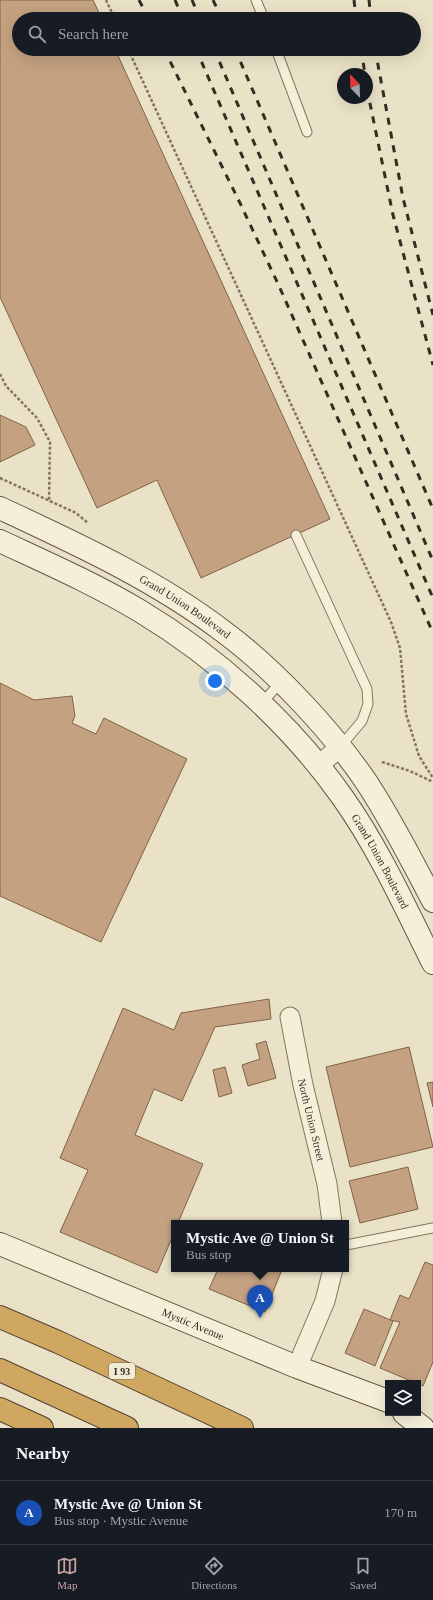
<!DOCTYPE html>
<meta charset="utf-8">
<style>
body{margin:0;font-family:Georgia,serif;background:#20242c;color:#f1f3f6}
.controls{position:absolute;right:12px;bottom:12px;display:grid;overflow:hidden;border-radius:0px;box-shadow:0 4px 16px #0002}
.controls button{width:36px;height:36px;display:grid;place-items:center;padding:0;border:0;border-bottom:1px solid #363941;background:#171b24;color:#f1f3f6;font:20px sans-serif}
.compass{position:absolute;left:337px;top:68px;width:36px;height:36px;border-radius:50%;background:#171b24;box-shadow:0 4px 16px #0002;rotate:337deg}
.you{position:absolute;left:215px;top:681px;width:14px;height:14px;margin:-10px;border:3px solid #fff;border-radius:50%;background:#1a73e8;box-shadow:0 0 0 6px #1a73e833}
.badge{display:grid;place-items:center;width:26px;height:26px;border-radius:50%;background:#c4a09f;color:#fff;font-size:13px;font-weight:700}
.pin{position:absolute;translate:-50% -33px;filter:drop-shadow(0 1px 2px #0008)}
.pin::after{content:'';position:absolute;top:21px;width:14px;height:12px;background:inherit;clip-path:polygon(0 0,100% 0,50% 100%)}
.popup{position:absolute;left:171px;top:1220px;width:178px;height:52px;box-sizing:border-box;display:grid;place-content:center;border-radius:0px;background:#171b24;filter:drop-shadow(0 1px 3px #0005);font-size:13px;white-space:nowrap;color:#9ea1a6}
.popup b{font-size:15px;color:#f1f3f6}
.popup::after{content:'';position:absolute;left:50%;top:100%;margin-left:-8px;border:8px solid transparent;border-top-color:#171b24}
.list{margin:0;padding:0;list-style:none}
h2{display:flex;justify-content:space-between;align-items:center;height:52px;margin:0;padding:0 16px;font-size:17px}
h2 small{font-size:13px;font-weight:400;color:#9ea1a6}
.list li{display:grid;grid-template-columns:26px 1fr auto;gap:12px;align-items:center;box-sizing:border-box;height:64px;padding:0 16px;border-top:1px solid #363941}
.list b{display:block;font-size:15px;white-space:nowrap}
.list p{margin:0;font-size:13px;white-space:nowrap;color:#9ea1a6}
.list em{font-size:13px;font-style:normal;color:#9ea1a6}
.icon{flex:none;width:22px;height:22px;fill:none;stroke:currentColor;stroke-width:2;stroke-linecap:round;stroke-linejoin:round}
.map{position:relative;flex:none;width:433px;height:1428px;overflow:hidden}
.search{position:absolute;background:#171b24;box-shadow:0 4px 16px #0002;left:12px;right:12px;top:12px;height:44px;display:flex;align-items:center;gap:10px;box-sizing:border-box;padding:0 14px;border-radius:22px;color:#9ea1a6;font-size:15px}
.sheet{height:116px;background:#171b24}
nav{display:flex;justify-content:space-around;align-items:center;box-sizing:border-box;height:56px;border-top:1px solid #363941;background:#171b24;font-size:11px;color:#9ea1a6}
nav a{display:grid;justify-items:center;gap:2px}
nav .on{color:#c4a09f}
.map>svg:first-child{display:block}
.building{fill:#c4a281;stroke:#816247}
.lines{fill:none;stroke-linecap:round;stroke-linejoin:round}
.lane-casing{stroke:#84755e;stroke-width:11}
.street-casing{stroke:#84755e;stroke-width:21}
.secondary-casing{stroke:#665642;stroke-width:24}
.highway-casing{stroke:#524332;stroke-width:24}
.path{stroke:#84755e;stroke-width:2.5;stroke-dasharray:3 2;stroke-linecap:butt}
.lane{stroke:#f5efda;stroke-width:9}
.street{stroke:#f5efda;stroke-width:19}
.secondary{stroke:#f5efda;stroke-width:22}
.highway{stroke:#d0a761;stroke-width:22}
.rail{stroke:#362c21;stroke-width:3;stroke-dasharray:7 7;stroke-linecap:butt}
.labels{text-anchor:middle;stroke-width:3.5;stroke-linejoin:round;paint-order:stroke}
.shield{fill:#f2ecd6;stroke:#6e6657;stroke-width:1}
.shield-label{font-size:10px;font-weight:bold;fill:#362c21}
.street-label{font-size:11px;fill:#362c21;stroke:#f2ecd6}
</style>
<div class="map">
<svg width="433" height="1428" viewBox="0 0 433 1428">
<rect width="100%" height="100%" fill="#eae2c7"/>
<g class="building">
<polygon points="0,0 93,0 102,19 19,19 19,49 115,49 330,519 201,578 157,480 97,508 0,297"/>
<polygon points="0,415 26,427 35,445 0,462"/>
<polygon points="0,683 34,700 72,696 75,716 72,723 96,734 104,718 187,759 101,942 0,896"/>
<polygon points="269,999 271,1019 215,1027 182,1101 154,1089 135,1135 203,1164 178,1223 174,1223 174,1233 157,1273 60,1232 88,1170 60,1158 123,1008 174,1030 181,1013"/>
<polygon points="266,1041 276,1078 248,1086 242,1065 260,1059 256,1044"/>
<polygon points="409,1047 433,1147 350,1167 326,1067"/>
<polygon points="225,1067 232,1093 219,1097 213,1070"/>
<polygon points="433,1082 433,1107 427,1083"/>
<polygon points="408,1167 418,1209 360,1223 349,1181"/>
<polygon points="425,1262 433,1265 433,1362 423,1386 380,1368 400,1322 390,1320 400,1295 409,1299"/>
<polygon points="218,1269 274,1269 281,1272 265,1312 209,1289"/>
<polygon points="364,1309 393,1321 375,1366 345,1353"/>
</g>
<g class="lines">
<g class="lane-casing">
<g id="lane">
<polyline points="256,0 264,19"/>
<polyline points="276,49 307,132"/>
<polyline points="296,535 367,689 368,704 362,721 340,747"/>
<polyline points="260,705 281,682"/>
<polyline points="346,1245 433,1228"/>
</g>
</g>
<g class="street-casing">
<g id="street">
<polyline points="319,765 340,747"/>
<path id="s1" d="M290,1017L303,1085L327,1184L332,1223"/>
<polyline points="297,1367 325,1301 333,1269"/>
</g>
</g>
<g class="secondary-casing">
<g id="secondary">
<path id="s2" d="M0,508C77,544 156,580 224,632C274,669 332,731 367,783C392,821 412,861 433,901"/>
<path id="s3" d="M0,541C47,563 95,584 140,611C218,658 291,724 343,798C379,849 405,907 433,963"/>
<path id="s4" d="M0,1244L297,1367L388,1401"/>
<polyline points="404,1413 423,1428"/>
</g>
</g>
<g class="highway-casing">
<g id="highway">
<polyline points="0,1317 58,1342 242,1428"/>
<polyline points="0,1370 127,1428"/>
<polyline points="0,1409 42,1428"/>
</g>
</g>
<g class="path">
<polyline points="106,0 115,19"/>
<polyline points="128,49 391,622 400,648 406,714 419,756 433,778"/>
<polyline points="0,374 6,386 37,418 50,442 49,502"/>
<polyline points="0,478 76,513 88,523"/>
<polyline points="382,762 410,771 433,782"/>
</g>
<use href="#lane" class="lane"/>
<use href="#street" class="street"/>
<use href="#secondary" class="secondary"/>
<use href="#highway" class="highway"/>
<g class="rail">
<polyline points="139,0 149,19"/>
<polyline points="175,0 183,19"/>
<polyline points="192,0 200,19"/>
<polyline points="213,0 222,19"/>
<polyline points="354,0 356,19"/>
<polyline points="369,0 371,19"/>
<polyline points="164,49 240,203 279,286 433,633"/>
<polyline points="196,49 433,598"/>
<polyline points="214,49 433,561"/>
<polyline points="235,49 433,509"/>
<polyline points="361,49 365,74"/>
<polyline points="375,49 403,198 433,315"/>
<polyline points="367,89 393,215 433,365"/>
</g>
</g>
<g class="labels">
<rect class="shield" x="109" y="1363" width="26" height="16" rx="3"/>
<g class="shield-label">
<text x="122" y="1375">I 93</text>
</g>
<g class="street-label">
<text dy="4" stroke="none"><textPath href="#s2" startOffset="210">Grand Union Boulevard</textPath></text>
<text dy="4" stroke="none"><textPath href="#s3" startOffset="508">Grand Union Boulevard</textPath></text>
<text dy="4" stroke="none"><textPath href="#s1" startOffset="105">North Union Street</textPath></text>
<text dy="4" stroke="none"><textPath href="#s4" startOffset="209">Mystic Avenue</textPath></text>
</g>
</g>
</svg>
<div class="controls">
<button><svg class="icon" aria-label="layers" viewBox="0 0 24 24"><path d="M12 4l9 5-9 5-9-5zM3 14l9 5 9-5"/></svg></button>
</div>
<svg class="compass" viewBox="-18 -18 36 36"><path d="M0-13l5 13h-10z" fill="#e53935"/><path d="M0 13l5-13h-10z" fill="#9ea1a6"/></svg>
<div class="you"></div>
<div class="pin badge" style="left:260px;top:1318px;background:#1a4fb4">A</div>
<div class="popup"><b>Mystic Ave @ Union St</b>Bus stop</div>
<div class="search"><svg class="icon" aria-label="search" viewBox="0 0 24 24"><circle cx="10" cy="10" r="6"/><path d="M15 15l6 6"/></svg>Search here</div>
</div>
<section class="sheet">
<h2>Nearby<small></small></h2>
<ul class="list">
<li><span class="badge" style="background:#1a4fb4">A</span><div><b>Mystic Ave @ Union St</b><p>Bus stop · Mystic Avenue</p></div><em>170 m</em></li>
</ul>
</section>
<nav>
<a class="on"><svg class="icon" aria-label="map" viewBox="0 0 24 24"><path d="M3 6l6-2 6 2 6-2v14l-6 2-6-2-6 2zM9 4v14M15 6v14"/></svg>Map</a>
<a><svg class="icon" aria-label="directions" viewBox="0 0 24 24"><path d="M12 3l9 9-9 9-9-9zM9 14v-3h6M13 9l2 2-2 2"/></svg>Directions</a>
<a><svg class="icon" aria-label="saved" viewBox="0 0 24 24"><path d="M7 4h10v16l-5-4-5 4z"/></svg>Saved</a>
</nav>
